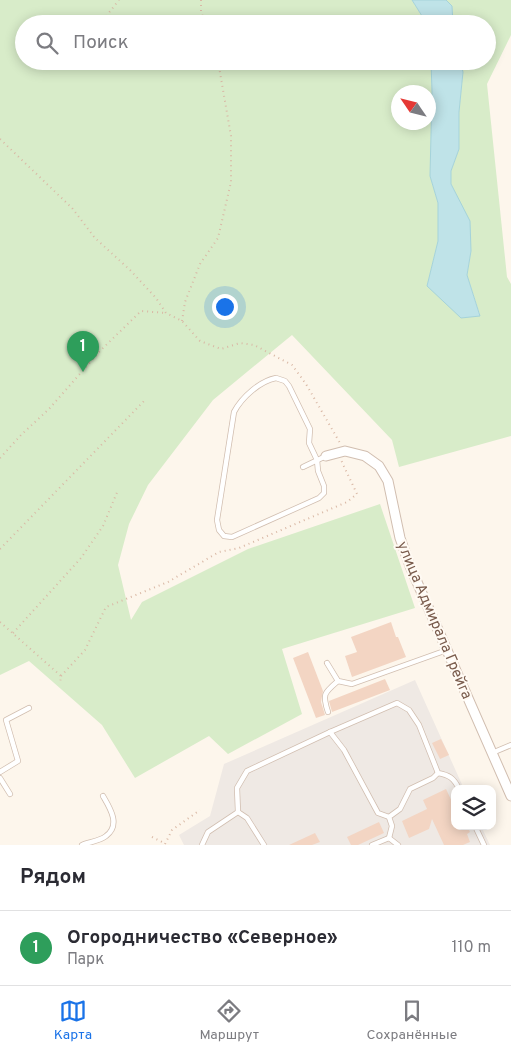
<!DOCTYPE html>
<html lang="ru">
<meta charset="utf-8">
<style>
body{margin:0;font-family:Overpass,sans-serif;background:#f7f7f7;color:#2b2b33}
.controls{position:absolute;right:15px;bottom:15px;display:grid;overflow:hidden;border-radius:10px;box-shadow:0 2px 12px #0003}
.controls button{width:45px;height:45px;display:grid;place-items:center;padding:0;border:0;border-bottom:1px solid #e1e1e2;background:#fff;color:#2b2b33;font:25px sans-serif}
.compass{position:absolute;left:391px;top:85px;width:45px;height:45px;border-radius:50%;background:#fff;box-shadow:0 2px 12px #0003;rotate:305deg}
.you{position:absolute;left:224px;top:306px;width:18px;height:18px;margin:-12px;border:4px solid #fff;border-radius:50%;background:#1a73e8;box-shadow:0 0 0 8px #1a73e833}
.badge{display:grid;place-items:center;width:32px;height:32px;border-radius:50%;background:#1a73e8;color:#fff;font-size:16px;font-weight:700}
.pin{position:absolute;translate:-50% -41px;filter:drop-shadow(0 1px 2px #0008)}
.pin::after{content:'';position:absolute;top:26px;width:18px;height:15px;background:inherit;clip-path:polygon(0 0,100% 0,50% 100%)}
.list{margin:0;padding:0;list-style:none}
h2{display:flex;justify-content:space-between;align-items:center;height:65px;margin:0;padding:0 20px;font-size:21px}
h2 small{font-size:16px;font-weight:400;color:#7c7c81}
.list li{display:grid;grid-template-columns:32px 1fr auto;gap:15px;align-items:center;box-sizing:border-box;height:75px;padding:0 20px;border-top:1px solid #e1e1e2}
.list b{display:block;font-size:19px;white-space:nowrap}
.list p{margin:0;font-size:16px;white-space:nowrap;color:#7c7c81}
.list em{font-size:16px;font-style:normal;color:#7c7c81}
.icon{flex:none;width:28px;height:28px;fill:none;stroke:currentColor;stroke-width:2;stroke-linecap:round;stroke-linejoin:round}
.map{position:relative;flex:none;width:511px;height:845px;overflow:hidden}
.search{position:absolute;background:#fff;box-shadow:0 2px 12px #0003;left:15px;right:15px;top:15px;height:55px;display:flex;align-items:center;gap:12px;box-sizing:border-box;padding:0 18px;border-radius:28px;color:#7c7c81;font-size:19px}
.sheet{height:140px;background:#fff}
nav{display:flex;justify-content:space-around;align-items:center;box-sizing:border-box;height:70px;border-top:1px solid #e1e1e2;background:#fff;font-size:14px;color:#7c7c81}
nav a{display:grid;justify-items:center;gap:2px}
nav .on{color:#1a73e8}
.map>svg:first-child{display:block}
.industrial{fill:#efe9e4}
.green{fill:#d8ecc9;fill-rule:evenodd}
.water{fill:#bfe3e8;stroke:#a5d3da}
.building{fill:#f3d5c3}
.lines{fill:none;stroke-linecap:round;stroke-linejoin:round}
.service-casing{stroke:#d1beb0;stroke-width:6}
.minor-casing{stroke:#d1beb0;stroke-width:11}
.path{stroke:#d9b8a5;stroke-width:2;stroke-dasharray:1 4;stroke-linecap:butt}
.service{stroke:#fff;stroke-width:4.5}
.minor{stroke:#fff;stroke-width:9}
.labels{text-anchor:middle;stroke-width:4;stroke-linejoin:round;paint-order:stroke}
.street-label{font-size:15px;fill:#7a5c4d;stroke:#fffaf3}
</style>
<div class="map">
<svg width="511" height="845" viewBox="0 0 511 845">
<rect width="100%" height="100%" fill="#fdf6ec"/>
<polygon class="industrial" points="415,680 464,789 455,789 455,826 481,826 490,845 184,845 179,835 210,816 224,764"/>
<path class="green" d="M0,0H412L427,24H24V61H431L432,92L430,176L438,203V241L427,286L480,315L467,275L471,251L457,196L451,184V171L459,149V112L463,72L460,61H487V24H453L452,6L446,0H511V35L487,84L507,277L511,284V436L399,467L392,440L292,335L213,400L148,485L129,524L118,565L131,620L142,602L248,549L380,504L415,608L282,649L302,714L228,754L209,736L135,778L102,725L29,661L0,675ZM398,92H428V122H398Z"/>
<g class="water">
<polygon points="412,0 446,0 452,6 453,24 427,24"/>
<polygon points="431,61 460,61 463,72 459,112 459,149 451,171 451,184 470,221 471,251 467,275 480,316 461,318 427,286 438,241 438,203 430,176 432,92"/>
</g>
<g class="building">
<polygon points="391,622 396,637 398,637 406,657 352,677 345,656 357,652 351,637"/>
<polygon points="308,652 323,691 321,702 325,715 316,718 293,658"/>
<polygon points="385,679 390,690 332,712 329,701"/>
<polygon points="441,739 449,755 440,759 432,743"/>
<polygon points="446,789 455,808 455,826 467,826 470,832 467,834 470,842 463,845 444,845 432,819 429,829 409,838 402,821 427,809 423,800"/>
<polygon points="379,822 384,833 358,845 351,845 347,837"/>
<polygon points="315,833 320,842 312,845 289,845"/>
</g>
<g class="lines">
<g class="service-casing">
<g id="service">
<path d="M276,378L285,381L289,386L310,429L309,443L317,460L318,471L324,486V493L319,498L232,537L224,536L219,530L217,520L234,412C242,397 260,381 276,378Z"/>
<polyline points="303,467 326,456"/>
<polyline points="327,663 338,681 352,684 447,650"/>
<path d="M328,712C322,694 324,693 338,681"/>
<polyline points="330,732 344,750 378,813 389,817"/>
<polyline points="492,753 511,745"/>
<polyline points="0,772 18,761 6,720 29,708"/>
<polyline points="0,778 10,794"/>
<path d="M238,812L237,788L247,771L330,732L397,703L409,710L419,725L438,773C449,775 454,778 459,789"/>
<polyline points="475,826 484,845"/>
<polyline points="389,838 392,826 389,817 400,809 410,789 433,778 438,773"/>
<path d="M82,845C89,842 100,841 106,836C121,825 110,808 103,796"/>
<polyline points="202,845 208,832 238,812 247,818 264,845"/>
<polyline points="372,845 389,838 398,845"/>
</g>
</g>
<g class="minor-casing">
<polyline id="minor" points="326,456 345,451 365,456 379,466 388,481 400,538 410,566 511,796"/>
</g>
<g class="path">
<polyline points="201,0 201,11 205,24"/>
<polyline points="100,24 119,0"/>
<polyline points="0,139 72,208 95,238 130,270 156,298 166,313 182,321 200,341 221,349 240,343 254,345 292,365 306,384 340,443"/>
<polyline points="182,321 185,302 200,264 218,238 231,182 231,136 218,61"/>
<polyline points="0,458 21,435 49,409 100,351 141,311 166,313"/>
<polyline points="0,549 145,400"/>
<polyline points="0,622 61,676 60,684"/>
<polyline points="13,633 81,558 103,526 118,490"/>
<polyline points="61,676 85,650 106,607 168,582 219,552 239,548 347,502 357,494 341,460"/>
<polyline points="152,837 164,843"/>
<polyline points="165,844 172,830 200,810"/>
</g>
<use href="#service" class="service"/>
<use href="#minor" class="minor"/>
</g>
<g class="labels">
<g class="street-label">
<text transform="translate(435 620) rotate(67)" y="5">улица Адмирала Грейга</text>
</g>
</g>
</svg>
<div class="controls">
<button><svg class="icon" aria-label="layers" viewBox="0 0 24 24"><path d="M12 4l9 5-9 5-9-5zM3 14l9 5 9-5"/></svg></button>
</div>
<svg class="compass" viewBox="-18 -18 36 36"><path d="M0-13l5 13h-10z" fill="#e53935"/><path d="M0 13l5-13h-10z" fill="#7c7c81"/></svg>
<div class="you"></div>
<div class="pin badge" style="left:83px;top:372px;background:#2e9e5b">1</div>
<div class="search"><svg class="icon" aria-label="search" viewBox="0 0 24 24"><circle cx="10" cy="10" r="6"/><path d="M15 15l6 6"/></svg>Поиск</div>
</div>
<section class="sheet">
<h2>Рядом<small></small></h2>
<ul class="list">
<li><span class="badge" style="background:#2e9e5b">1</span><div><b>Огородничество «Северное»</b><p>Парк</p></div><em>110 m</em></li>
</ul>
</section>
<nav>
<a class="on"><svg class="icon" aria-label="map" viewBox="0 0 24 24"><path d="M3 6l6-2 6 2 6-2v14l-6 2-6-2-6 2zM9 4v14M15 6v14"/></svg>Карта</a>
<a><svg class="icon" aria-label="directions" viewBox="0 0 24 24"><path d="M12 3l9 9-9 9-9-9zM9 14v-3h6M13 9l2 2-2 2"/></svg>Маршрут</a>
<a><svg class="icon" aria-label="saved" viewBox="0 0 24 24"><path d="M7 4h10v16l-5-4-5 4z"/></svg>Сохранённые</a>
</nav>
